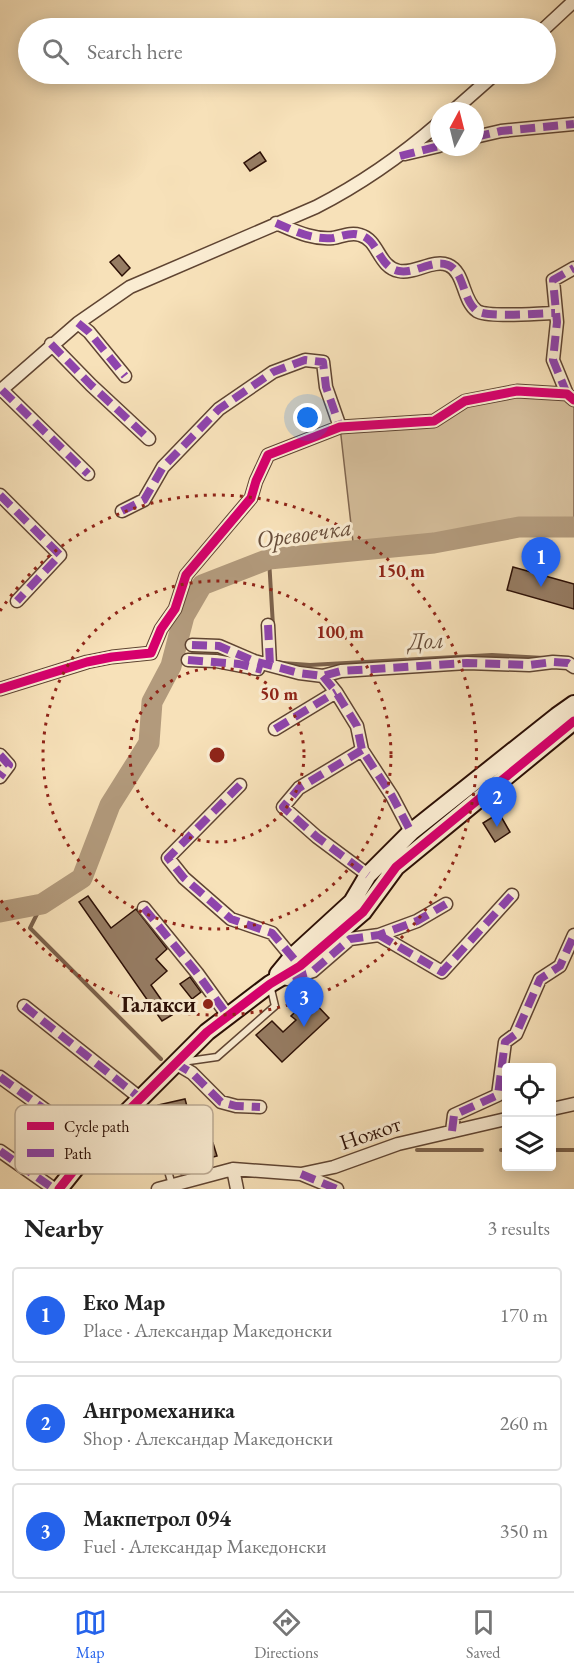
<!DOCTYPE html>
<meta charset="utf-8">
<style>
:root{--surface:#fff;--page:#f2f2f2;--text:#222;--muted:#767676;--line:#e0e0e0;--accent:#2563eb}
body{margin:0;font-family:"EB Garamond",serif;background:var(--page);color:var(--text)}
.controls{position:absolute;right:18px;bottom:18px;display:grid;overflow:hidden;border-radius:6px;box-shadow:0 3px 15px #0003}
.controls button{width:54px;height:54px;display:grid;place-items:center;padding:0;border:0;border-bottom:2px solid var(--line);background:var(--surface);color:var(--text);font:30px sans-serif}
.compass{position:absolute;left:430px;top:102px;width:54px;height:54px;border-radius:50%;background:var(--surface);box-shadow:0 3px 15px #0003;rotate:7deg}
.you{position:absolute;left:308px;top:418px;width:21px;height:21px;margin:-15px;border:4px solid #fff;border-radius:50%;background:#1a73e8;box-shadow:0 0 0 9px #1a73e833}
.badge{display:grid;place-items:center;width:39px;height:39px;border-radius:50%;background:var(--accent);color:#fff;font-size:20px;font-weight:700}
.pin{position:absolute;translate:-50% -50px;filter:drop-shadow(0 2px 3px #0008)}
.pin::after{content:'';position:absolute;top:32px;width:21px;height:18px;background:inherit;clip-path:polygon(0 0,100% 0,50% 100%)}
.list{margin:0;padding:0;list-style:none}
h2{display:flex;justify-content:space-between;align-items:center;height:78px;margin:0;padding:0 24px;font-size:26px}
h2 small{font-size:20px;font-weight:400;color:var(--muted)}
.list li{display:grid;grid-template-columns:39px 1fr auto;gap:18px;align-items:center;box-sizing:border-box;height:96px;margin:0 12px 12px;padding:0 12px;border:2px solid var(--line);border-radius:6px}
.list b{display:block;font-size:22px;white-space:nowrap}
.list p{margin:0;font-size:20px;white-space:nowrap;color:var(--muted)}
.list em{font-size:20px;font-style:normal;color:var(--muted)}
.icon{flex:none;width:33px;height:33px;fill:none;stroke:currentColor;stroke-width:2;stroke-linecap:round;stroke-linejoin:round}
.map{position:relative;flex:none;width:574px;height:1189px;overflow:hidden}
.search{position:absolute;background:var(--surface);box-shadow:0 3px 15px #0003;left:18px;right:18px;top:18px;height:66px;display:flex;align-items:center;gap:15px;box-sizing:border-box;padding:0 21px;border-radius:33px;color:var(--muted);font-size:22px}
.sheet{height:402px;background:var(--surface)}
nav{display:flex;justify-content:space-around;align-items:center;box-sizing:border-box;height:84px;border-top:2px solid var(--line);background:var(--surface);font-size:16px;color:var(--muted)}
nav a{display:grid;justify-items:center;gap:3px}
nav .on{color:var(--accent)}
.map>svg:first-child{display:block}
</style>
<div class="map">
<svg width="574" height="1189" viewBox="0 0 574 1189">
<rect width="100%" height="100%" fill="#f7e1b9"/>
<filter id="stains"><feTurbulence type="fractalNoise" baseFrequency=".00333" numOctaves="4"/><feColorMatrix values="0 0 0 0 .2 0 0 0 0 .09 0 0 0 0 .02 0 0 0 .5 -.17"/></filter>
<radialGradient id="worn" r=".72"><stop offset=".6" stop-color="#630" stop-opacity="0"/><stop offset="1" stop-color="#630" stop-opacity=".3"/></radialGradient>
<path fill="#d4bd9a" stroke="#806650" stroke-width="1.5" d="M517,391L574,400V527H519L434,543L354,551L340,427L434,421L465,401Z"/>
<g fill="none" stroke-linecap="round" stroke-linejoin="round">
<path stroke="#7c624c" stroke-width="4" d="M269,559L273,626
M282,663L310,665L492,655L544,658
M42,904L30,928L161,1059
M417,1150H482
M501,1150H506
M552,1150H574"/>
<path stroke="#b29a7c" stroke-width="21" d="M0,912L42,904L82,878L110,805L149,743L152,702L171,666L184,616L202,585L269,559L434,543L519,527H574"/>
</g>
<path fill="#967c63" stroke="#2c0f05" stroke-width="1.5" d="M260,152L266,161L250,171L244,163Z
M119,255L130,268L122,276L110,262Z
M513,567L574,584V609L507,590Z
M499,813L510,832L495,842L483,823Z
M88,896L111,928L136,909L167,949L156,959L167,971L151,985L172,1015L162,1021L79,902Z
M190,977L201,992L192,999L180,984Z
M310,998L329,1018L282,1062L256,1035L272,1021L283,1032L296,1020L291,1016Z
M185,1099L198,1147L213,1143L217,1156L202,1160L204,1168L181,1174L171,1137L167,1138L158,1105Z"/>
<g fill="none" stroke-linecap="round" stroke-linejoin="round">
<g stroke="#5f4432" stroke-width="9">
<path id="lane" d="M182,1062L217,1057L275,1006L270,985
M153,1118L172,1185"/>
</g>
<g stroke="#5f4432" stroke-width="15">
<path id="street" d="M545,28L574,1
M453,111L495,74
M475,137L501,131L574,124
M405,154L439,146
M276,223C295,231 312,240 333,238C343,236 351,232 360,235C379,240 378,267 399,271C415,274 433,259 448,265C465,272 462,300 477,311C489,318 539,313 555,313
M78,323L89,332L125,376
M51,344L91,385L149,439
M2,390L88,474
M0,391L78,323L130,287L316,207C361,184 401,156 439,123
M567,394L553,360L557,322L553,280L574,268
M0,495L60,555L17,601
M122,511L144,500L163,467L219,409L273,372L305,360L323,362L326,387L340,427
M268,625L270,665
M192,645L219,646L254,661L299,673L323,676L341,671L467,663L529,665L553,662L568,663L574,667
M188,660L216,661L258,669
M323,676L336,692L357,726L362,750L392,796L411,832
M0,689L87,662L112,657L151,653L161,629L175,609L186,575L251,498L256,481L268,455L340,427L434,421L465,401L517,391L567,394L574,400
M275,729L336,692
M362,750L299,788L283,807L317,837L368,875
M0,755L9,765L0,777
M240,785L168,858L184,878L231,919L272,933L296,962
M144,908L197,973L228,1016
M379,935L442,972L512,895
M287,979L313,971L350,939L379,935L417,921L446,904
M24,1006L140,1098
M175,1063L192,1073L221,1102L236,1106L260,1107
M0,1077L94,1145
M552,1109L574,1104
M452,1131L454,1115L498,1095L505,1042L516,1034L540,979L560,966L574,935
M0,1151L54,1189
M233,1169L237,1189
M301,1174L337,1189
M158,1189L233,1169L301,1174L334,1167L398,1144L506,1119"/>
</g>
<g stroke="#2c0f05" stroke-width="20">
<path id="secondary" d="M278,974L292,957L352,902L368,875L411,832L557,716L574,704
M59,1189L94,1145L207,1032L270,984L300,966L363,912L396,867L574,721"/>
</g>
<use href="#lane" stroke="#faecd2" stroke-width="6"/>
<use href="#street" stroke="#faecd2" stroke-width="12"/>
<use href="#secondary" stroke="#faecd2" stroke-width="16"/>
<path stroke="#8e44ad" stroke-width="8" stroke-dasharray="15 8" stroke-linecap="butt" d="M475,137L501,131L574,124
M400,156L439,146
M276,223C295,231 312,240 333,238C343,236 351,232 360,235C379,240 378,267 399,271C415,274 433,259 448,265C465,272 462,300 477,311C489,318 539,313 555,313
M78,323L89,332L125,376
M51,344L91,385L149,439
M2,390L88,474
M567,394L553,360L557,322L553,280L574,268
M0,495L60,555L17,601
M122,511L144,500L163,467L219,409L273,372L305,360L323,362L326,387L340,427
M268,625L270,665
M192,645L219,646L254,661L299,673L323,676L341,671L467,663L529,665L553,662L568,663L574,667
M188,660L239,664L262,670
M323,676L336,692L357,726L362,750L392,796L411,832
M275,729L336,692
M362,750L299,788L283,807L317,837L368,875
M0,755L9,765L0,777
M240,785L168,858L184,878L231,919L272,933L300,966
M144,908L197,973L228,1016
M379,935L442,972L512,895
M292,977L313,971L350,939L379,935L417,921L446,904
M24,1006L140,1098
M175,1063L192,1073L221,1102L236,1106L260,1107
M0,1077L94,1145
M452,1131L454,1115L498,1095L505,1042L516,1034L540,979L560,966L574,935
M0,1151L54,1189
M301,1174L337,1189"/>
<g stroke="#faecd2" stroke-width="13">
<path id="cycleway" d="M0,689L87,662L112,657L151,653L161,629L175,609L186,575L251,498L256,481L268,455L340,427L434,421L465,401L517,391L567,394L574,400
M59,1189L94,1145L207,1032L270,984L300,966L363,912L396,867L574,721"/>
</g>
<use href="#cycleway" stroke="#d6006c" stroke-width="9"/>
</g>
<g fill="none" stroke="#8f2418" stroke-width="3" stroke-dasharray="3 6">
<circle cx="217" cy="755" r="87"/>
<circle cx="217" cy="755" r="174"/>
<path d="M0 611A260 260 0 1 1 0 899"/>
</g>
<circle fill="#8f2418" stroke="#faecd2" stroke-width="2" cx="208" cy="1004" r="6"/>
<g text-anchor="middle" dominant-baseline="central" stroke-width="6" stroke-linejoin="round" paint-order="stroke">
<g font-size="22" font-weight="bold" fill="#2c0f05" stroke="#faecd2" text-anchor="end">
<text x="196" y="1004">Галакси</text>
</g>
<g font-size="22" fill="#2c0f05" stroke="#faecd2">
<text transform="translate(370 1133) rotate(-19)">Ножот</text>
</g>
<g font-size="24" font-style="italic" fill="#684e3b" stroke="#faecd2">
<text transform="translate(304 533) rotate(-8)">Оревоечка</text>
<text transform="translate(426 640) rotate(-3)">Дол</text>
</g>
</g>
<rect x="15" y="1105" width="198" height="69" rx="9" fill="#faecd2" stroke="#bcaa94" stroke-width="1.5"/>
<rect x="27" y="1122" width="27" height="8" fill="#d6006c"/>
<rect x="27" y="1149" width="27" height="8" fill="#8e44ad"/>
<g font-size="16" fill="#2c0f05">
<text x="64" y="1132">Cycle path</text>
<text x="64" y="1159">Path</text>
</g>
<circle cx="217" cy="755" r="9" fill="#8f2418" stroke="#faecd2" stroke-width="3"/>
<g font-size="18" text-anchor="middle" font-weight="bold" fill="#8f2418" stroke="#faecd2" stroke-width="6" stroke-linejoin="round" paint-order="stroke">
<text x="401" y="577">150 m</text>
<text x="340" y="638">100 m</text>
<text x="279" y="700">50 m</text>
</g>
<rect width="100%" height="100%" filter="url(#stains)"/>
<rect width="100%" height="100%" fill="url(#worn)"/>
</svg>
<div class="controls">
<button><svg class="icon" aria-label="locate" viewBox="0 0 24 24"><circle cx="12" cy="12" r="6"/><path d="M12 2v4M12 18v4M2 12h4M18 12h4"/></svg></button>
<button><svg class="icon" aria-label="layers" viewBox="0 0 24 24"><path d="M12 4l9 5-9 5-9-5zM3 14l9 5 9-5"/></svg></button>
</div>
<svg class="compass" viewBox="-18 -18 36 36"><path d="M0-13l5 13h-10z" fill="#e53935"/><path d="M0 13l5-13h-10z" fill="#767676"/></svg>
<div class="you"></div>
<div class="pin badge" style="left:541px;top:587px">1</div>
<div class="pin badge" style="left:497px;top:827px">2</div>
<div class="pin badge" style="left:304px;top:1027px">3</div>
<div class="search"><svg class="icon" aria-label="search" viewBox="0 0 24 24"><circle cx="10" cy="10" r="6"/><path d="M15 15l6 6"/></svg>Search here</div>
</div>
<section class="sheet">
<h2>Nearby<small>3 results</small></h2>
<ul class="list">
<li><span class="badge">1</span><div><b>Еко Мар</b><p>Place · Александар Македонски</p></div><em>170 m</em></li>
<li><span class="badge">2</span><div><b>Ангромеханика</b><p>Shop · Александар Македонски</p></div><em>260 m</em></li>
<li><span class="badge">3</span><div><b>Макпетрол 094</b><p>Fuel · Александар Македонски</p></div><em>350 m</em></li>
</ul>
</section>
<nav>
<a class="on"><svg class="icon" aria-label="map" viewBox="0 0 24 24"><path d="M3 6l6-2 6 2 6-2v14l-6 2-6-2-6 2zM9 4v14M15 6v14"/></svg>Map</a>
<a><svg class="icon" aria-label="directions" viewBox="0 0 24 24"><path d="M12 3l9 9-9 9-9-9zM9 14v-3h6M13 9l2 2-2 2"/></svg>Directions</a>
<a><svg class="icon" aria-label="saved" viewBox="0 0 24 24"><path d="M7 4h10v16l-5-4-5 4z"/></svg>Saved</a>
</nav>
